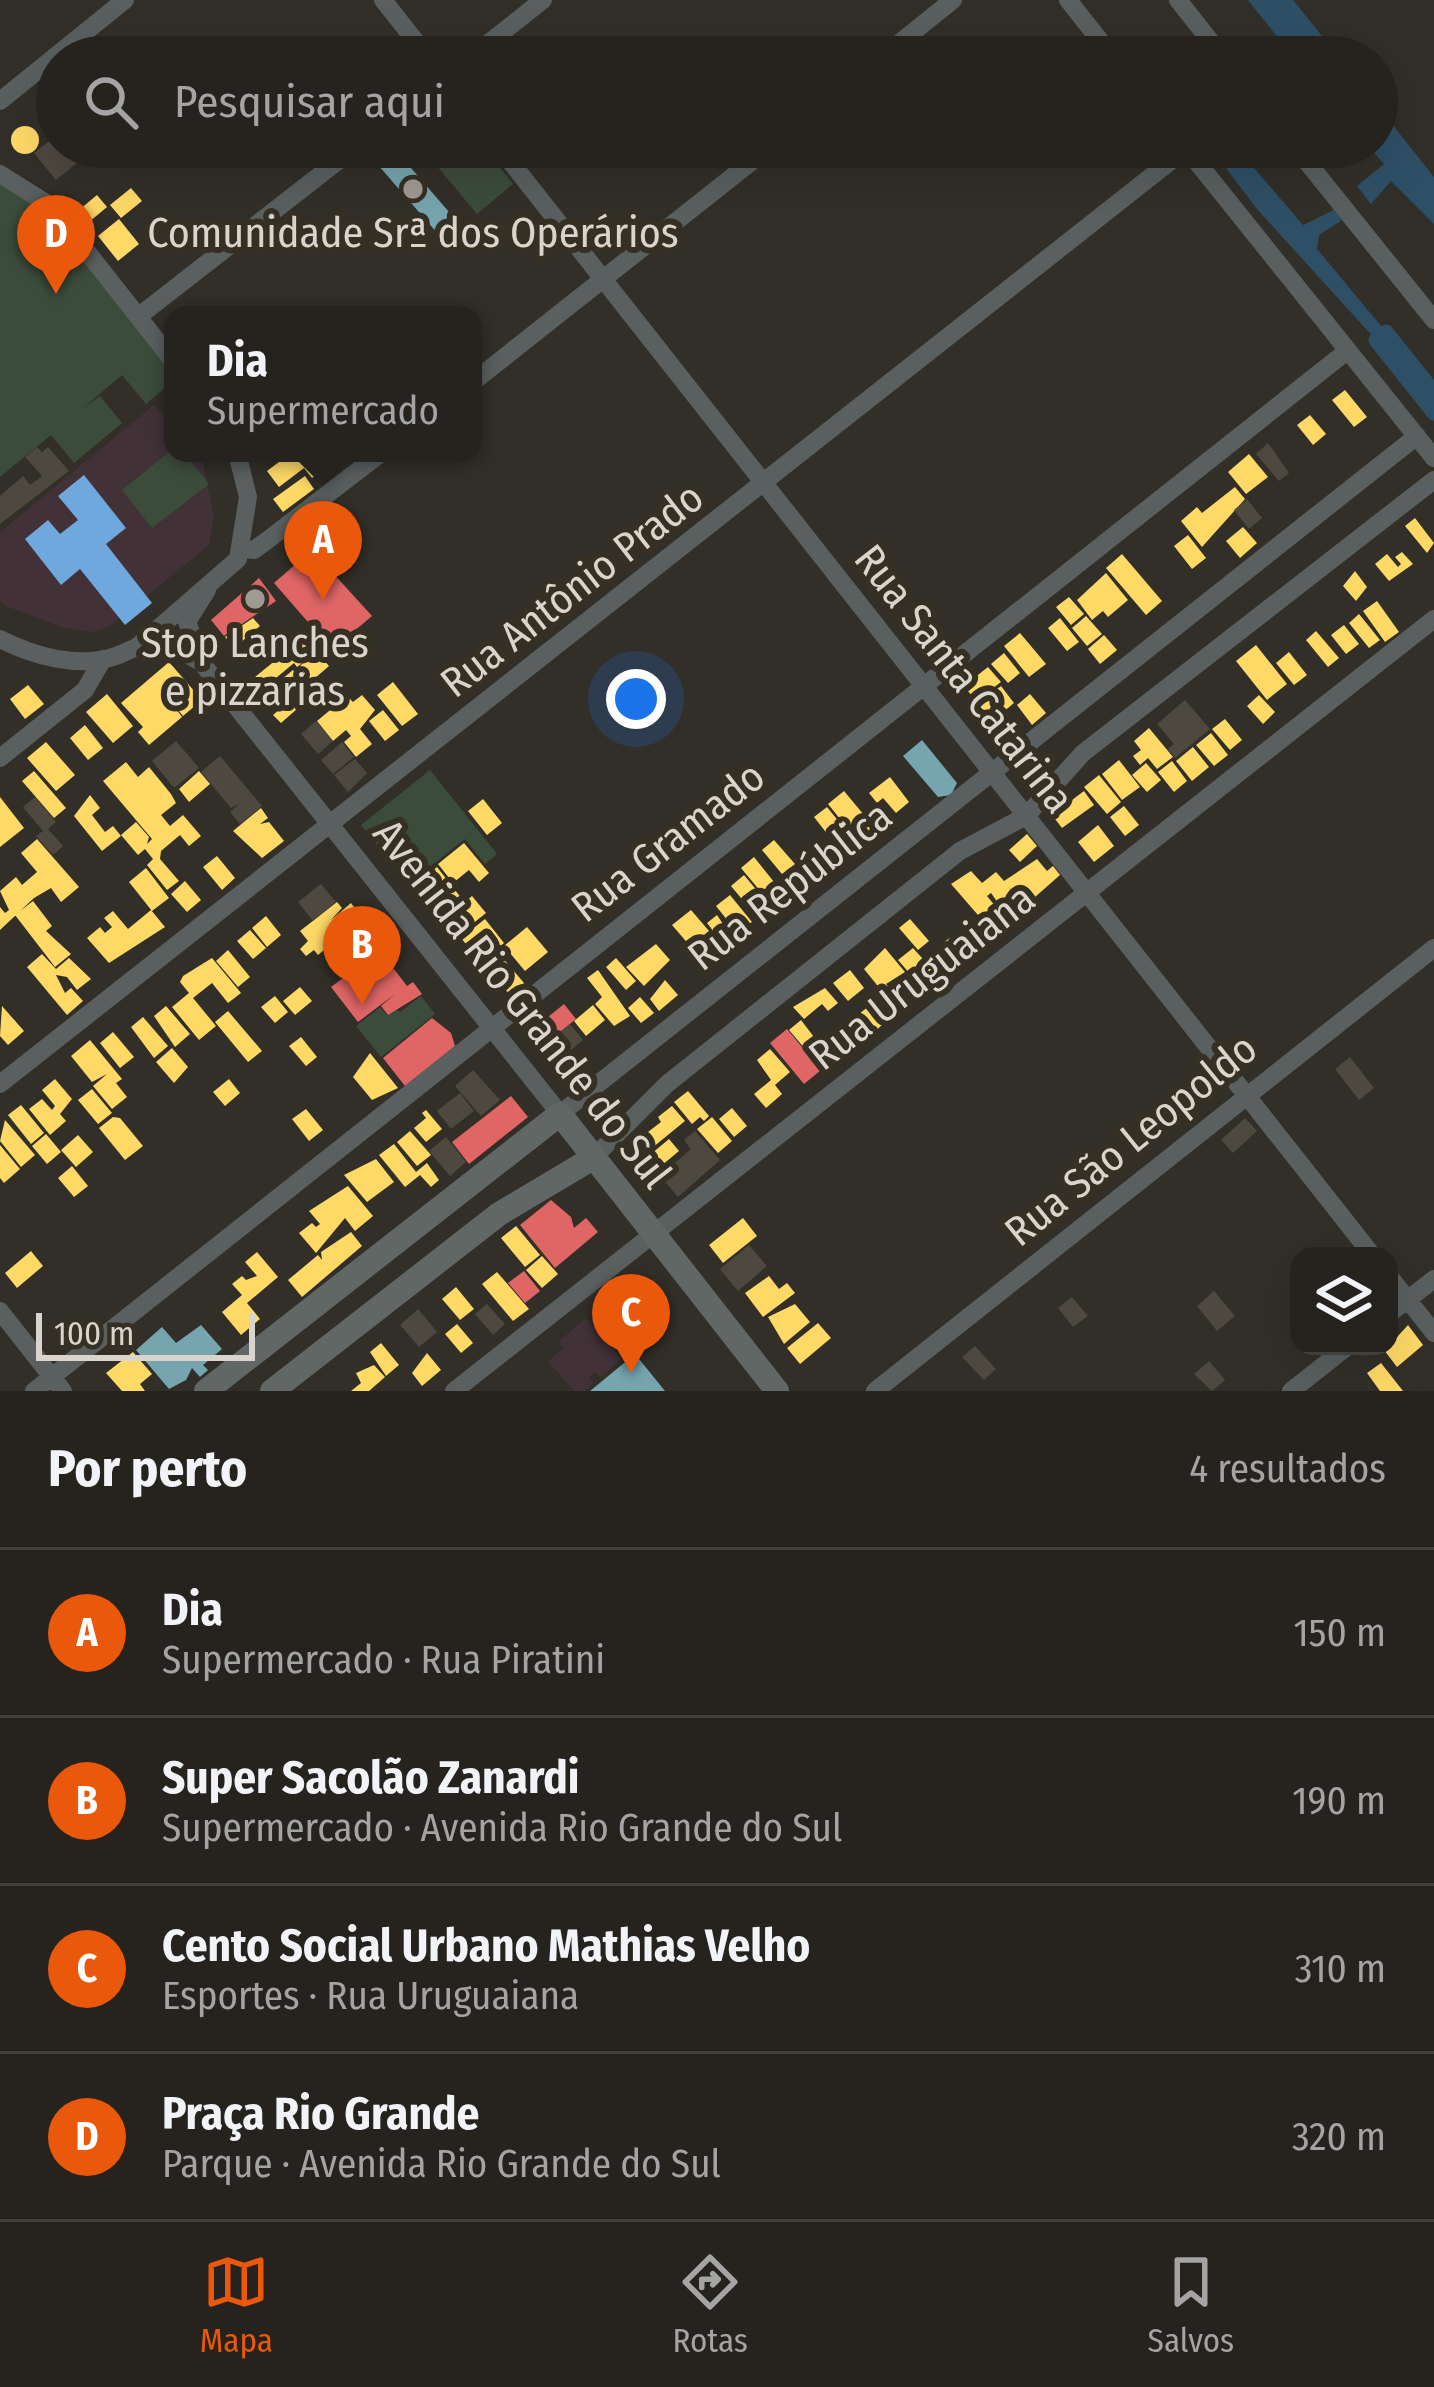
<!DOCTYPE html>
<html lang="pt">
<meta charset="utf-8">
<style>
:root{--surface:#26231e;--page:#322f2b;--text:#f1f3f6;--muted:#a4a4a4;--line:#42403c;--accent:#ea580c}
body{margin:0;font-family:"Fira Sans Condensed",sans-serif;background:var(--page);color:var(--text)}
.controls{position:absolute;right:36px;bottom:36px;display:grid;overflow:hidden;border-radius:24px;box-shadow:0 12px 48px #0002}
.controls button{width:108px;height:108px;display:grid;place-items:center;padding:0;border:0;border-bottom:3px solid var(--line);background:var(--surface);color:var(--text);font:60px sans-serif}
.scale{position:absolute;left:36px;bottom:30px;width:219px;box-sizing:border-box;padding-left:12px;border:6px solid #d9d5cd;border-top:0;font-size:33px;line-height:42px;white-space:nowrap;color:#d9d5cd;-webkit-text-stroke:9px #363024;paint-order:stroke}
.you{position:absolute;left:636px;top:699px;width:42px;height:42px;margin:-30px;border:9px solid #fff;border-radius:50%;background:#1a73e8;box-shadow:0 0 0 18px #1a73e833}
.badge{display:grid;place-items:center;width:78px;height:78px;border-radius:50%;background:var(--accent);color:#fff;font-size:39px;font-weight:700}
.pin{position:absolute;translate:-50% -99px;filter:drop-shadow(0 3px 6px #0008)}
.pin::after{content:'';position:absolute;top:63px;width:42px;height:36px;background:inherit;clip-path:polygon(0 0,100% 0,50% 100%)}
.popup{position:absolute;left:164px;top:306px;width:318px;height:156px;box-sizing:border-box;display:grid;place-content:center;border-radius:24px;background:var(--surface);filter:drop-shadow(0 3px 9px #0005);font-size:39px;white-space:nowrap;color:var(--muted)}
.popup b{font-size:45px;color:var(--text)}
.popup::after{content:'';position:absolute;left:50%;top:100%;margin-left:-24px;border:24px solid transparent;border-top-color:var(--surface)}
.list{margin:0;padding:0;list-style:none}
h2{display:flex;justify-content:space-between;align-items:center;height:156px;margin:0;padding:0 48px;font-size:51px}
h2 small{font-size:39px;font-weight:400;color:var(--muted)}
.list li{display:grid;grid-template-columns:78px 1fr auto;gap:36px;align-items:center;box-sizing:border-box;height:168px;padding:0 48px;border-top:3px solid var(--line)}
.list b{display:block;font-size:45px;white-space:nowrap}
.list p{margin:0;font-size:39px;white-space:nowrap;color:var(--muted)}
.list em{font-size:39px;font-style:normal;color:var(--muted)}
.icon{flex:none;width:66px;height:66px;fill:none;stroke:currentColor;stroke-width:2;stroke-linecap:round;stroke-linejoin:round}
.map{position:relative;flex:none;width:1434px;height:1391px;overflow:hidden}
.search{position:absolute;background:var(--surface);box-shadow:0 12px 48px #0002;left:36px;right:36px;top:36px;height:132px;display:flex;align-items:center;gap:30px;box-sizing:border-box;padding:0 42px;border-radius:66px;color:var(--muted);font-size:45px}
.sheet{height:828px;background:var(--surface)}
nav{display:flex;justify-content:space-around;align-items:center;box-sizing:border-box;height:168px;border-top:3px solid var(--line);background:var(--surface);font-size:33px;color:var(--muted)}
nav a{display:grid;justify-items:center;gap:6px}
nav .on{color:var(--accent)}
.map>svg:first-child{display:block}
</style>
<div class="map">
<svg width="1434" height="1391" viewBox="0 0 1434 1391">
<rect width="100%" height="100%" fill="#322f28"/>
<path fill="#423238" d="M154,405L173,428V453H194L203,464L214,516L209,545L109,627L93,632L64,628L6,606L0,600V532Z
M586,1318L622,1359L601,1377L595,1372L589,1377L594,1383L585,1391H574L548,1361L564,1348L559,1341Z"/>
<path fill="#3c4c3a" d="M421,147H483L513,184L477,214Z
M0,178L49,214L173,374V381L146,404L122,375L82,409L100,396L122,423L74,463L51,435L0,477Z
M173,449L184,453L209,484L152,528L122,490Z
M430,770L497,854L485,864L465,839L408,884L361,825Z
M421,996L435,1014L381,1057L356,1026L380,1007L387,1015L396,1009L400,1012Z"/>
<path fill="#2e5067" d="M1248,0H1293L1339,57H1286L1287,49Z
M1377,105L1434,177V224L1391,181L1371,204L1357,186L1384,164L1369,147H1377Z
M1210,147H1236L1303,225L1334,210L1342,220L1319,235L1317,249L1386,332L1376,340L1257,209Z"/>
<path fill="#ffd966" d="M11 140a14 14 0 1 1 28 0a14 14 0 1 1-28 0Z
M131,188L142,201L121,218L110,205Z
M97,195L107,207L89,222L79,210Z
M119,219L139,244L118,261L98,236Z
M1345,390L1367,417L1354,427L1332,400Z
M1310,415L1326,434L1313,445L1297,425Z
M291,453H319L328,465L312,478L304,468L279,487L267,471Z
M1249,454L1268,477L1246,494L1228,472Z
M305,476L314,489L283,512L273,499Z
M1235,487L1245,499L1202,547L1181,521L1197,507L1202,513Z
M1415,518L1434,543L1427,553L1405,526Z
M1243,527L1257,543L1240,558L1226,541Z
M1188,535L1206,558L1192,569L1174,546Z
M1402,552L1413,564L1389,581L1375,564L1387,554L1398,567L1401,564L1395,557Z
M1122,554L1162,601L1146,615L1106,568Z
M1355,571L1367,587L1356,601L1343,586Z
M1106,573L1128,600L1108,617L1103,611L1092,620L1077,600Z
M1069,597L1084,614L1071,625L1056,607Z
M1377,601L1399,632L1385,642L1363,611Z
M1359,614L1380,640L1369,648L1349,623Z
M1086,616L1102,634L1087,646L1072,628Z
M253,618L260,626L234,648L225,637Z
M1060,618L1079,642L1067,651L1048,628Z
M1344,625L1359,644L1346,654L1331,635Z
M1316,631L1339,658L1328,667L1306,640Z
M1020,633L1046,664L1029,677L1004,646Z
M1104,635L1117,650L1100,664L1088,649Z
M304,637L329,666L314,679L329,695L313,709L306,701L281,723L273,715L293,698L290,693L281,701L270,689L293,670L306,685L304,690L310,684L300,666L309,658L297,667L294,663L264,688L255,677Z
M1256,645L1287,684L1267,700L1236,661Z
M1289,652L1307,675L1294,685L1276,663Z
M1004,653L1020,673L1008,683L991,664Z
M169,662L202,700L183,716L171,702L182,717L149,745L138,732L143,727L121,703Z
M988,667L1001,682L976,701L964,686Z
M393,682L418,714L402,726L377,695Z
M28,685L44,704L25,719L10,699Z
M1001,686L1014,703L992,721L978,704Z
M107,694L133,726L113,743L86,712Z
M1030,694L1046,713L1032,725L1017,705Z
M362,695L375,710L360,729L372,744L356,757L344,742L351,736L346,730L333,741L317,721L347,696L353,702Z
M1259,695L1275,712L1263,724L1247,706Z
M383,710L399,730L385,741L369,721Z
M1225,719L1242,740L1230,750L1212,729Z
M85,725L103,748L88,760L70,738Z
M1149,728L1173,757L1157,769L1148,758L1140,765L1133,756L1141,750L1134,741Z
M1211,733L1228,755L1214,766L1196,745Z
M46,742L75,775L56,791L27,758Z
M1193,747L1209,767L1192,781L1176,761Z
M1119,760L1140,787L1122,800L1102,774Z
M1172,761L1187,781L1174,792L1158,772Z
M126,762L138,777L149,767L171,794L176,803L161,815L170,826L183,815L201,836L189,846L180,835L161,851L160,859L179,881L167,890L147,865L153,859L145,849L138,855L121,835L136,822L149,837L147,844L152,839L103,781Z
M1146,763L1161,780L1147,792L1132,775Z
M34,771L66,808L54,818L22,781Z
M199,771L210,784L189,802L179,789Z
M1099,775L1121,802L1107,814L1084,787Z
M890,777L909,802L896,813L883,798L877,803L869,793Z
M844,791L874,827L857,840L828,804Z
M1084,791L1094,805L1062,828L1052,815Z
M90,795L100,808L92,815L105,832L113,826L121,836L102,851L74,816Z
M0,797L24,828L0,847Z
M483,799L502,823L487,835L468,811Z
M1124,806L1139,825L1125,836L1110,817Z
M827,807L852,838L839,849L814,817Z
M261,808L268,818L260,824L269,822L284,841L262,858L233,831Z
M1098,825L1114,846L1094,862L1078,842Z
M1027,834L1037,846L1020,862L1009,850Z
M37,839L79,887L61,902L51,888L34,898L0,930V907L5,913L9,910L0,891L16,877L22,885L37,872L21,853Z
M774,840L795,864L782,874L762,850Z
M464,843L489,873L479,882L469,870L453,883L438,864Z
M811,854L825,872L821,880L810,882L797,865Z
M217,856L235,878L222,890L203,867Z
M754,857L774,882L761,892L741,868Z
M1037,859L1047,871L1053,866L1060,875L1026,905L1008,887L1025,908L1010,920L991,893L987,896L1005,918L991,930L951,884L971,871L982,883L996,872L1004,881Z
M437,867L462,899L442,915L417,884Z
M146,868L169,898L152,911L129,882Z
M797,869L814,889L801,907L790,895L798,888L788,877Z
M744,875L759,893L746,904L731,886Z
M185,881L201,900L187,912L171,894Z
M730,895L752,922L721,941L707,923L717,915L723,924L728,921L716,906Z
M472,896L486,913L460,934L446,918Z
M33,901L52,926L46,931L71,954L55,967L15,915Z
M337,902L342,908L331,920L351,903L360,915L356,918L360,924L349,933L357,942L339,957L331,948L343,934L318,955L314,950L306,956L300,949L308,941L300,931Z
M151,910L165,927L109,963L87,938L100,927L105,933L112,927L104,918L113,911L128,929Z
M691,910L709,931L690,946L672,925Z
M266,916L281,935L267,947L252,928Z
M485,919L504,943L496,950L524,983L510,995L474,950L487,937L471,950L461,938Z
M910,919L929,941L918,950L899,928Z
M527,927L548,952L525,971L504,946Z
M250,930L266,948L253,959L237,941Z
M957,932L972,950L957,962L942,944Z
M656,944L670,960L644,986L626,967Z
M885,948L905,972L886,984L904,1005L890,1017L876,994L881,990L864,969Z
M913,948L932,969L917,982L898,960Z
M228,950L250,977L238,987L216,961Z
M42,954L56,969L69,958L91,979L77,990L67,977L56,975L65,993L71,988L83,1001L67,1015L27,967Z
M212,958L241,993L228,1003L212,983L193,998L216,1026L199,1040L172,1007L189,993L180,982L183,976Z
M616,958L636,981L626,990L606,967Z
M598,970L630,1016L614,1026L595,1004L602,997L587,978Z
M850,970L864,988L848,1001L833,983Z
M665,980L678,995L659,1011L650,999Z
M300,987L312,1001L295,1015L283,1001Z
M825,988L838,1003L828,1011L822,1004L804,1019L793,1007Z
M275,996L288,1012L275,1023L261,1007Z
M640,997L654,1013L641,1023L628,1008Z
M874,1002L889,1019L874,1032L859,1014Z
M593,1005L605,1020L586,1036L574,1021Z
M2,1006L24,1031L8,1045L0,1036Z
M166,1006L190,1034L175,1047L154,1016Z
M228,1011L262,1051L248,1062L215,1022Z
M854,1016L871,1037L859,1046L842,1026Z
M143,1017L168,1046L154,1058L131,1027Z
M801,1020L817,1041L806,1050L789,1030Z
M113,1032L134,1057L120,1068L100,1043Z
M301,1037L317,1057L306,1066L289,1046Z
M90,1040L122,1079L116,1083L127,1097L112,1109L93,1086L107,1074L92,1082L71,1056Z
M172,1048L188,1067L174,1083L156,1062Z
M770,1049L790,1072L775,1085L782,1094L766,1108L754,1094L771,1080L757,1060Z
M370,1053L398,1088L372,1100L353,1077Z
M55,1079L72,1099L60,1114L66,1121L50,1135L29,1109L42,1099L52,1110L55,1106L42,1090Z
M229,1079L240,1093L225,1106L213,1092Z
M92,1089L112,1113L98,1124L78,1100Z
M688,1091L709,1116L704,1121L700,1117L692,1124L674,1102Z
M21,1105L44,1133L31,1144L8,1115Z
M672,1106L685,1121L641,1157L631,1145L661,1122L658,1117Z
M732,1108L747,1126L734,1137L719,1119Z
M306,1109L323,1130L309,1141L292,1119Z
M426,1110L442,1129L426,1142L414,1128L426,1118L422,1113Z
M113,1117L120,1118L143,1146L125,1160L99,1128Z
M712,1117L732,1141L718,1153L697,1129Z
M5,1120L35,1155L21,1167L0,1141Z
M410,1131L431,1155L417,1166L397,1142Z
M46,1134L61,1152L47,1164L32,1146Z
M78,1135L93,1152L76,1167L61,1150Z
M669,1139L679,1151L649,1176L639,1164Z
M394,1144L416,1172L427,1163L439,1180L431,1187L420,1175L405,1187L379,1155Z
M0,1145L20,1169L4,1183L0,1178Z
M376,1159L394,1182L367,1202L344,1175Z
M72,1166L88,1186L74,1197L58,1178Z
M348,1186L373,1216L355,1231L345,1218L316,1253L299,1233L312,1223L316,1227L320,1224L309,1211Z
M743,1218L757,1236L723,1263L709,1245Z
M516,1226L540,1255L525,1267L501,1238Z
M351,1232L362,1246L302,1297L288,1280L318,1255L322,1260L321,1252Z
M31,1251L43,1266L17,1288L5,1273Z
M257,1252L278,1277L247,1303L260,1319L241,1335L222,1312L242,1295L232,1284L242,1276L246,1280L257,1276L245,1262Z
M542,1256L558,1274L542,1288L526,1270Z
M497,1272L529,1309L513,1321L482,1284Z
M769,1276L779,1289L787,1283L795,1293L763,1317L745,1293Z
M456,1287L474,1309L460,1320L442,1299Z
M795,1304L810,1322L784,1344L768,1317Z
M818,1323L831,1338L800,1364L787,1348Z
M457,1324L473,1343L461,1353L445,1334Z
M1408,1325L1423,1345L1397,1367L1381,1346H1389Z
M381,1343L399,1365L386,1376L370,1352Z
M133,1352L152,1374L140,1384L145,1391H122L106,1373Z
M427,1353L441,1370L422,1386L412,1373Z
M1381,1363L1403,1391H1380L1367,1373Z
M374,1365L385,1377L369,1391H351L361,1383L356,1373Z"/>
<path fill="#e06666" d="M312,550L372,616L326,655L308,634L314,629L274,583Z
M259,578L276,601L224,636L211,620Z
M374,955L378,961L384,956L407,986L413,982L422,994L388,1015L381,1006L395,994L358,1022L331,987Z
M564,1004L576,1019L549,1041L537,1026Z
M432,1018L451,1033L455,1046L405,1086L383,1058Z
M787,1029L821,1070L804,1084L770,1043Z
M511,1096L528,1117L469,1164L452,1142Z
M551,1200L571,1217L574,1228L586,1218L598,1232L555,1268L520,1225Z
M524,1271L540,1291L525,1303L508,1283Z"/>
<path fill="#6fa8dc" d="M84,475L126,528L106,544L152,603L125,625L80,569L61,585L25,539L48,520L60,534L78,520L58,496Z"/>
<path fill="#76a5af" d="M384,147H393L455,219L438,234L372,158Z
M922,740L957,783L951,795L938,797L903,756Z
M201,1325L222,1349L203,1365L208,1370L200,1377L192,1368L186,1380L169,1389L136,1350L162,1327L176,1343Z
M635,1354L665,1391H590Z"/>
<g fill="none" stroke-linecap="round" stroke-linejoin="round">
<path stroke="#2e5067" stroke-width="4.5" d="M1382,334L1434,402"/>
<path stroke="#2e5067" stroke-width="15" d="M1434,392L1386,332L1376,340L1434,413"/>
</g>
<path fill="#4e493f" d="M57,135V147H66L78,162L56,180L34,153Z
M1268,443L1289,473L1279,481L1256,454Z
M37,447L42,452L48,447L69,471L0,524V496L23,476L30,485L42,476L25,457Z
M1247,499L1262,518L1249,529L1234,510Z
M1185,700L1210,729L1175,758L1168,749L1174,744L1157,724Z
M316,721L333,741L318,754L301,734Z
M176,741L199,768L174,788L152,761Z
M342,742L354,757L333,774L321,760Z
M220,756L262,806L240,824L230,812L239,804L231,808L201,772Z
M355,759L367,773L348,792L334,775Z
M35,797L56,822L48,829L63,846L53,855L36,836L43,831L23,807Z
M321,884L336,902L313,921L298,902Z
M570,1024L583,1040L565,1055L551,1039Z
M1350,1057L1374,1088L1359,1100L1335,1069Z
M473,1070L500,1100L481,1116L455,1086Z
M460,1093L474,1111L451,1129L437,1111Z
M1245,1118L1257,1131L1233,1153L1221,1140Z
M695,1131L720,1160L678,1197L660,1176L691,1149L684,1140Z
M446,1137L466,1162L450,1176L429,1151Z
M749,1245L767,1266L738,1291L720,1269Z
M1214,1291L1235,1316L1217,1331L1197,1306Z
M1072,1297L1088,1316L1073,1327L1058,1308Z
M487,1304L505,1324L493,1335L475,1314Z
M418,1309L437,1332L419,1347L400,1325Z
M975,1346L996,1369L984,1380L962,1357Z
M1209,1361L1225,1380L1212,1391L1194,1374Z"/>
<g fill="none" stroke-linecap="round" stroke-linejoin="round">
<path stroke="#59605f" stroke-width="18" d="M383,0L428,57
M1068,0L1113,57
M1178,0L1223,57
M471,57L543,0
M882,57L953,0
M0,101L125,0
M499,147L1373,1256
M1185,147L1434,458
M1295,147L1434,320
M0,174L51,206L173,361
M139,316L356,147
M473,382L770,147
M242,549L254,550L269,539L381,453
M207,590L187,622L205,667L560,1114L1417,436
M0,639C33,656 79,669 116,656C132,650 145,641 163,641L197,660
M138,646L238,559L248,497L237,453
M0,758L85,690L103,659
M0,1084L1186,149
M593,1158L667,1084L960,851L1026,816L1083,753L1434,480
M1389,1276L1434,1333
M0,1311L63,1391
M1389,1314L1434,1279
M34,1391L1347,351
M454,1391L1434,619
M875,1391L1434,948
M1291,1391L1348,1346"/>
<path stroke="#606765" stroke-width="24" d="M206,1391L560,1114L777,1391
M272,1391L499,1214L593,1158"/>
</g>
<g fill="#9f9b93" stroke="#363024" stroke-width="4.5">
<circle cx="413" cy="189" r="12"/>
<circle cx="255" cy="599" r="12"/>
</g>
<g text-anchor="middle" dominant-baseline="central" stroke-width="12" stroke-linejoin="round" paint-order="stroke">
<g font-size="42" fill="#d9d5cd" stroke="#363024">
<text x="413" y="233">Comunidade Srª dos Operários</text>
<text x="255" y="643">Stop Lanches<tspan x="255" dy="48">e pizzarias</tspan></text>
</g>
<g font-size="42" fill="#d9d5cd" stroke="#363024">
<text transform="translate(572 590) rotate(-38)">Rua Antônio Prado</text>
<text transform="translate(964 679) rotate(52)">Rua Santa Catarina</text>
<text transform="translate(668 842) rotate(-38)">Rua Gramado</text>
<text transform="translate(790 886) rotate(-38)">Rua República</text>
<text transform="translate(922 977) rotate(-38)">Rua Uruguaiana</text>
<text transform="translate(522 1004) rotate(52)">Avenida Rio Grande do Sul</text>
<text transform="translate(1131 1140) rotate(-39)">Rua São Leopoldo</text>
</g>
</g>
</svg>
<div class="controls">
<button><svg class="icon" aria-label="layers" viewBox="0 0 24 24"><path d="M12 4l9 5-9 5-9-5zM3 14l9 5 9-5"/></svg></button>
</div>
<div class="scale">100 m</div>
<div class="you"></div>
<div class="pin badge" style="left:323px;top:600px">A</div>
<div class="popup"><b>Dia</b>Supermercado</div>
<div class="pin badge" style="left:362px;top:1005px">B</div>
<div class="pin badge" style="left:631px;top:1373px">C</div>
<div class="pin badge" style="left:56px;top:294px">D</div>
<div class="search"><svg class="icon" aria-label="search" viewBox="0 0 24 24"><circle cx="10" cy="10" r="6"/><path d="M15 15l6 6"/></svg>Pesquisar aqui</div>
</div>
<section class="sheet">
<h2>Por perto<small>4 resultados</small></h2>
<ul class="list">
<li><span class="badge">A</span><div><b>Dia</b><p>Supermercado · Rua Piratini</p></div><em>150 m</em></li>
<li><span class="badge">B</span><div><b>Super Sacolão Zanardi</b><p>Supermercado · Avenida Rio Grande do Sul</p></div><em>190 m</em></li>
<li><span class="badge">C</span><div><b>Cento Social Urbano Mathias Velho</b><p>Esportes · Rua Uruguaiana</p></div><em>310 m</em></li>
<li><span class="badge">D</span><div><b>Praça Rio Grande</b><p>Parque · Avenida Rio Grande do Sul</p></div><em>320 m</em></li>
</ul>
</section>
<nav>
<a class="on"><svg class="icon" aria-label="map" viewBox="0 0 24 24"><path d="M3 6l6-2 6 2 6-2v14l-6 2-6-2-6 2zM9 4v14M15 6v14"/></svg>Mapa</a>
<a><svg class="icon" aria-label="directions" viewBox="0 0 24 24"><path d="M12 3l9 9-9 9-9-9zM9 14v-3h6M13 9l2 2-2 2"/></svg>Rotas</a>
<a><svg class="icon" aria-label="saved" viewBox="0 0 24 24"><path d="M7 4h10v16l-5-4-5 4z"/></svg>Salvos</a>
</nav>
